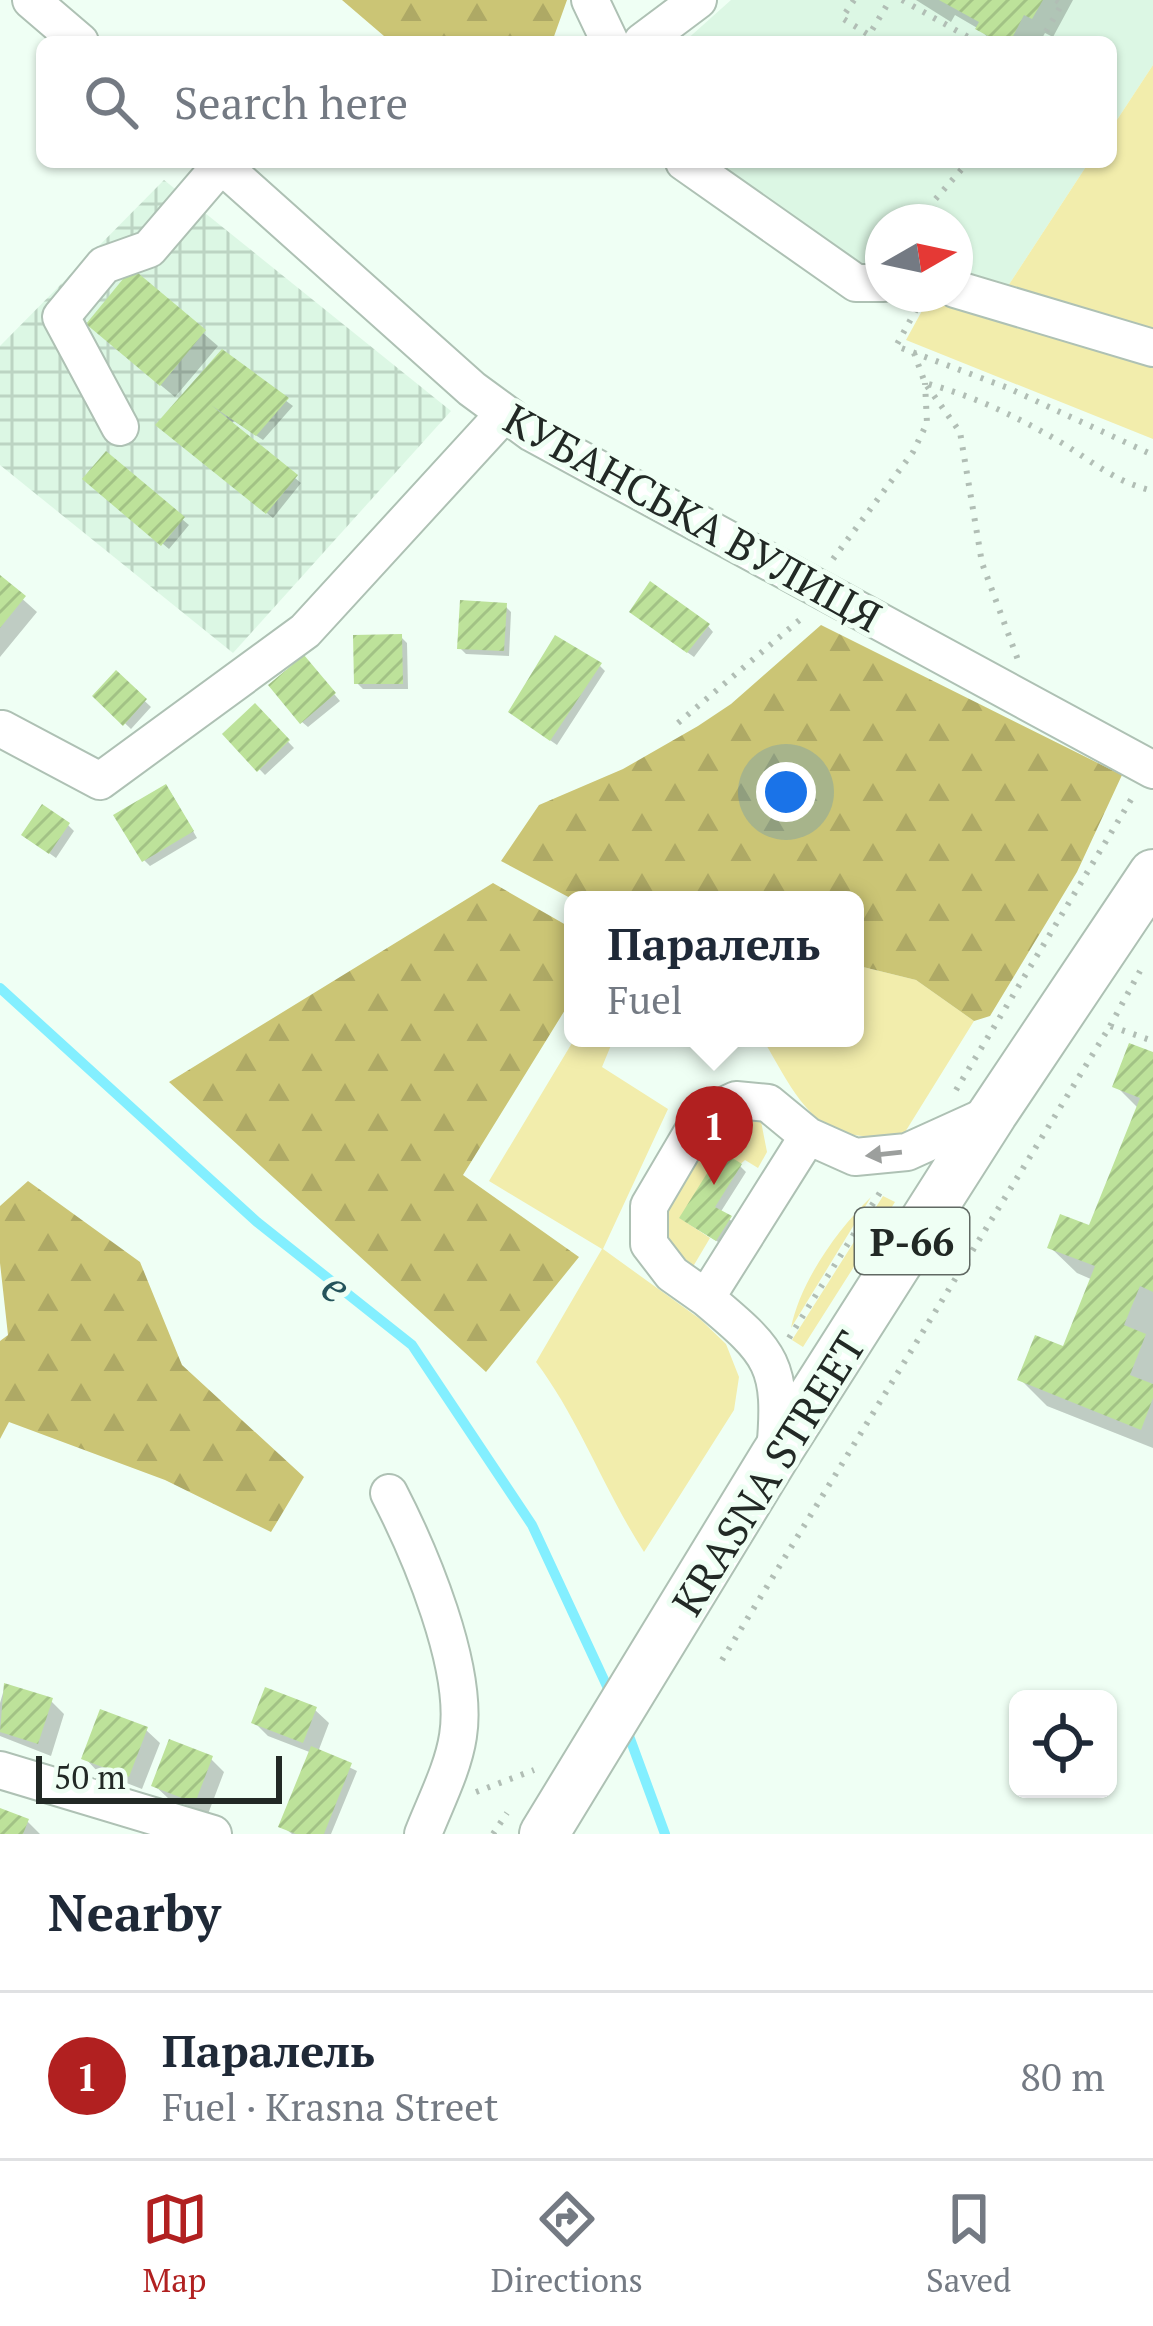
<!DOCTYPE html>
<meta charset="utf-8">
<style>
:root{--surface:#fff;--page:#f6f6f7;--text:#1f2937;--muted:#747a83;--line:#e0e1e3;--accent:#b12020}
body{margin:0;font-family:"PT Serif",serif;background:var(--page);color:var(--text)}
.controls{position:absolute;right:36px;bottom:36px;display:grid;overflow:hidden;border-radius:18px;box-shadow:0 3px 9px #0004}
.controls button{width:108px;height:108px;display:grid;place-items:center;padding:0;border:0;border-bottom:3px solid var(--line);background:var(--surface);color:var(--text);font:60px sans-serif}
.compass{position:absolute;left:865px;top:204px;width:108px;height:108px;border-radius:50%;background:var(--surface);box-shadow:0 3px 9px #0004;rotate:81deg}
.scale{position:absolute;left:36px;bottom:30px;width:246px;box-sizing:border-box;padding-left:12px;border:6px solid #222925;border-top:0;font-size:33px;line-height:42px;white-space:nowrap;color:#222925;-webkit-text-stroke:9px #effff4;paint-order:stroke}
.you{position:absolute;left:786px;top:792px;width:42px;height:42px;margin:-30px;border:9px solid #fff;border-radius:50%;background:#1a73e8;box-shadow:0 0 0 18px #1a73e833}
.badge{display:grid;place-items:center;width:78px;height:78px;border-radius:50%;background:var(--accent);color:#fff;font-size:39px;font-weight:700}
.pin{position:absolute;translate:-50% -99px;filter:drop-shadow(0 3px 6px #0008)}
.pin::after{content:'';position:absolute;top:63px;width:42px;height:36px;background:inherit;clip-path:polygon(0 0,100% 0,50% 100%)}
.popup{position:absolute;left:564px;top:891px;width:300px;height:156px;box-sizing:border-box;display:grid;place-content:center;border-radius:18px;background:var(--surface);filter:drop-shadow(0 3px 9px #0005);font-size:39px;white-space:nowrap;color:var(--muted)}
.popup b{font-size:45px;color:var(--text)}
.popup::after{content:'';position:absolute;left:50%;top:100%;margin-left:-24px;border:24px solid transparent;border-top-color:var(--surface)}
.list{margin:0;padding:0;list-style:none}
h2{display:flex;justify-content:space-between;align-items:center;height:156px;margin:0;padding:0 48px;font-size:51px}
h2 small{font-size:39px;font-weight:400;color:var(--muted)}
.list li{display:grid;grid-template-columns:78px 1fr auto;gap:36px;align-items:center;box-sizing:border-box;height:168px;padding:0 48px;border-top:3px solid var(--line)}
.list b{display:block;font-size:45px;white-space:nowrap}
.list p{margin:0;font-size:39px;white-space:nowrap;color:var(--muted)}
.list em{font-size:39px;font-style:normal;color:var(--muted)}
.icon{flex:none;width:66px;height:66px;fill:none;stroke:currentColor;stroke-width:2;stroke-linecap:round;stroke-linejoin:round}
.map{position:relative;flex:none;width:1153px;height:1834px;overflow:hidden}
.search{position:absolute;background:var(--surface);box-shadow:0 3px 9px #0004;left:36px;right:36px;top:36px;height:132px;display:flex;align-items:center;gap:30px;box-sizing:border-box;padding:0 42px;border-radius:18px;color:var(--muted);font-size:45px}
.sheet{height:324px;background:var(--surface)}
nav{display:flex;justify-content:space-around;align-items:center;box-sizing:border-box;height:168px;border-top:3px solid var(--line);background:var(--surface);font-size:33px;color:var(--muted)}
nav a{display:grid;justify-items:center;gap:6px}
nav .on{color:var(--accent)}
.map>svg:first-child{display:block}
</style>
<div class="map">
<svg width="1153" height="1834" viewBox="0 0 1153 1834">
<defs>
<pattern id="industrial-grid" width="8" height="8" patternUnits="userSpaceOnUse" patternTransform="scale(3)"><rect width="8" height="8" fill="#dcf7e4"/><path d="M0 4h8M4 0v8" fill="none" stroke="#bcd4c3"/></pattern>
<pattern id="forest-firs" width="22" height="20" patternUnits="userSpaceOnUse" patternTransform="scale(3)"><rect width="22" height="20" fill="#cbc575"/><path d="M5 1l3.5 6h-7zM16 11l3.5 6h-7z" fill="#aea965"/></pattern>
<pattern id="building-hatch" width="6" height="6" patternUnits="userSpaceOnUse" patternTransform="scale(3)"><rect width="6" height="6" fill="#bde29a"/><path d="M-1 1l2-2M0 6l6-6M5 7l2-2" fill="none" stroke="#a2c285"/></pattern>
</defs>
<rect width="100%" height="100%" fill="#effff4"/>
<path fill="#dcf7e4" d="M731,0H1153V65L1111,129V42H684Z
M716,162H1089L1008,286L955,273V222H883V265L863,264Z"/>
<path fill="url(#industrial-grid)" d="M164,180L451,411L233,653L0,465V346Z"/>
<path fill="#f2edac" d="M1153,65V329L1008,286L1089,162H1111V129Z
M929,298L1153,362V439L906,340Z
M855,965L916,980L974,1021L902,1137C882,1136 862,1138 843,1133C804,1122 782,1070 762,1038H855Z
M575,1038H614L602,1067L668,1109L603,1249L700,1319L726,1344L739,1377L734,1410L644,1552C604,1490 579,1419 536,1362L602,1249L489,1181Z
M759,1111L767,1152L758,1168L745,1160L680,1218L710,1238L691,1270L671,1247L665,1215L718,1126Z
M883,1196L895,1202L803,1347L792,1340Z
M871,1197L791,1328C800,1282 837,1230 871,1197Z"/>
<path fill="url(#forest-firs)" d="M342,0H567L552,42H391Z
M821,625L1122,775L1077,872L990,1016L974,1021L916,980L855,965V900H574L501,861L539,805L623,769L698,726L731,704Z
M493,883L573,929V997L463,1175L579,1257L486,1372L169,1082Z
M28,1181L140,1262L182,1365L304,1477L271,1532L165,1480L9,1422L0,1439V1341L8,1335L0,1263V1206Z"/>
<path fill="#0003" d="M916,0H1073L1053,37L1045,33L1040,42H993L979,29L955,15L951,22Z
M133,273L218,346L175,397L103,337Z
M222,353L293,406L263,440L234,421L231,425L301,483L273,518L165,430Z
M106,455L189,525L169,549L92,484Z
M0,579L37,612L0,657Z
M505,606L511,612L509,656L466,654L460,648Z
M639,618L708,626L713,632L694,657Z
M401,637L407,643L408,689H363L357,683Z
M309,664L340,701L308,727L302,722Z
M600,666L605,671L557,745L518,718Z
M116,674L151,707L131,729L96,696Z
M255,707L294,748L265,775L226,734Z
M171,793L197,838L150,866L144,860Z
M68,825L74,831L56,858L31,840Z
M1153,1056V1448L1047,1406L1021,1380L1065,1350L1093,1280L1077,1273L1050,1247L1091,1229L1139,1109L1116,1086Z
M740,1166L746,1172L720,1213L736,1224L723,1245L689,1224Z
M5,1686L51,1701L64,1714L51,1756L0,1736V1703Z
M315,1710L329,1723L318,1752L357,1771L331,1834H292L282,1826L312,1753L268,1736L255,1723Z
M146,1730L160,1743L142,1789L98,1772L85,1758Z
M211,1759L224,1772L208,1814L168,1798L154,1785Z
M0,1811L27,1821L40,1834H0Z"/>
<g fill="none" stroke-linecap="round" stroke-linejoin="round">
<path stroke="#83efff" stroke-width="10" d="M0,988L257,1222L412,1345L532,1525L612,1697
M625,1725L665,1834"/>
</g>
<path fill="url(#building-hatch)" d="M939,0H1043L1032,19L1024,15L1010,42H999L975,29L979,22Z
M132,268L206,330L160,386L86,324Z
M222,349L289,398L256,436L211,405L298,475L266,514L155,425Z
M106,451L185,517L161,546L82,479Z
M0,575L26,596L0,628Z
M650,581L710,624L687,653L629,612Z
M460,600L507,603L504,651L457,649Z
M402,634L403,684H354L353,635Z
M555,635L602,663L550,741L508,712Z
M304,655L336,693L300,724L268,685Z
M116,670L147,699L123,726L92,696Z
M255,703L290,740L257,772L222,734Z
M166,784L194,831L142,862L113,815Z
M42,804L70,823L49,854L21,835Z
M1129,1043L1153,1052V1292L1140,1286L1124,1325L1146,1334L1130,1375L1153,1384V1398L1141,1430L1017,1380L1035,1335L1063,1346L1095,1266L1047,1248L1060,1214L1089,1225L1140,1098L1112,1087Z
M721,1151L742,1164L715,1207L732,1216L716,1241L679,1218Z
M4,1683L53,1698L38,1744L0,1732Z
M265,1687L317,1707L303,1743L251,1723Z
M100,1709L148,1727L129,1777L81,1759Z
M169,1739L213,1756L195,1803L151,1786Z
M311,1746L352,1763L324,1834H296L278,1827Z
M0,1808L29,1819L23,1834H0Z"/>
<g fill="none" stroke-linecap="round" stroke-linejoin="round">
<g stroke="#aec1b4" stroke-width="40">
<path id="minor" d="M31,0L80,42
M590,0L610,42
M642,42L698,0
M218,162L472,389L532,433L1153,770
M684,162L856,283H883
M955,289L1153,348
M120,427L61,317L104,265L149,249L221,165
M2,729L100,781L305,631L504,414
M706,1298L672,1274L649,1244V1206L702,1116L736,1100L768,1103L808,1136
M775,1453C783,1364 773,1354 706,1298L808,1136L855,1157L907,1152L993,1113
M389,1493C420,1553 469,1668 458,1736C453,1769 435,1803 423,1834
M0,1770L213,1834"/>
</g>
<g stroke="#aec1b4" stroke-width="52">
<path id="major" d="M544,1834L774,1457L993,1113L1153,874"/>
</g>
<path stroke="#b1beb5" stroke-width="6" stroke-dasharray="3 9" stroke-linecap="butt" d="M854,0L842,18L869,35L890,0
M902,0L977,42
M1040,42L1062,4L1056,0
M935,222L933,202L968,162
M922,299L896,346L1008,388L1153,455
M914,353L925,383C974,396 1018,417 1062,443C1096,464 1114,481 1153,491
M927,386L960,432L982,563L1018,660
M833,559L913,452L927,423L925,383
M678,723L803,617
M1110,1026L1140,971
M956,1090L1132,798
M789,1338L884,1186
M722,1660L1110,1026L1153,1041
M476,1792L534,1770
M493,1834L507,1813"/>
<use href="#minor" stroke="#fff" stroke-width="36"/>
<use href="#major" stroke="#fff" stroke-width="48"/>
</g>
<defs><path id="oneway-solid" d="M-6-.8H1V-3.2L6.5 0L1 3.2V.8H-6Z" transform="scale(3)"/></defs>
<use fill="#9c9f9d" href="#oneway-solid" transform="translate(884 1154) rotate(174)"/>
<g text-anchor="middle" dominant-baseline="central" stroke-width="10" stroke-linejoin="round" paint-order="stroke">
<rect fill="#effff4" stroke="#606963" stroke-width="3" x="855" y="1208" width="114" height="66" rx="9"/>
<g font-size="39" font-weight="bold" fill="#222925">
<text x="912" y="1241">Р-66</text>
</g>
<g font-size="42" fill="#222925" stroke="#effff4">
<text transform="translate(693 517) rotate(29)">КУБАНСЬКА ВУЛИЦЯ</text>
<text transform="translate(768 1473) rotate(-58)">KRASNA STREET</text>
</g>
<g font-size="45" font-style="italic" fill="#25545b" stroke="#effff4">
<text transform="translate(337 1286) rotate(39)">e</text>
</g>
</g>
</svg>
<div class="controls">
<button><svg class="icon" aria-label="locate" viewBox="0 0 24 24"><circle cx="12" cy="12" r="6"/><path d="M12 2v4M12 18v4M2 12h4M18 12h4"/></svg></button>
</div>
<svg class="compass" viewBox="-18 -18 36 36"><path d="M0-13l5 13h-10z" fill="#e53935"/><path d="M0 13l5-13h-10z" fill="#747a83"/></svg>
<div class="scale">50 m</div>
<div class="you"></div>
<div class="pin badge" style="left:714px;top:1185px">1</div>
<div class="popup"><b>Паралель</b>Fuel</div>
<div class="search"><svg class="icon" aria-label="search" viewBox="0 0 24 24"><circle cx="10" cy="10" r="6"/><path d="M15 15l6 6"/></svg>Search here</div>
</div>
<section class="sheet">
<h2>Nearby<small></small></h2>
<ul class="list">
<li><span class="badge">1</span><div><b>Паралель</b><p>Fuel · Krasna Street</p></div><em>80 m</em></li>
</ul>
</section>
<nav>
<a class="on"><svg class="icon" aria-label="map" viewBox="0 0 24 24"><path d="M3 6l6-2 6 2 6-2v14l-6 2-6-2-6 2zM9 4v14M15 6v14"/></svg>Map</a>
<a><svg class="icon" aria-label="directions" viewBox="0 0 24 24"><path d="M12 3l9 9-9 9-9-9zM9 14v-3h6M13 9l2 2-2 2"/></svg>Directions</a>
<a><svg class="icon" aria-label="saved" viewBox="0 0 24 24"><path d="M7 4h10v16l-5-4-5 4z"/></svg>Saved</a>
</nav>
